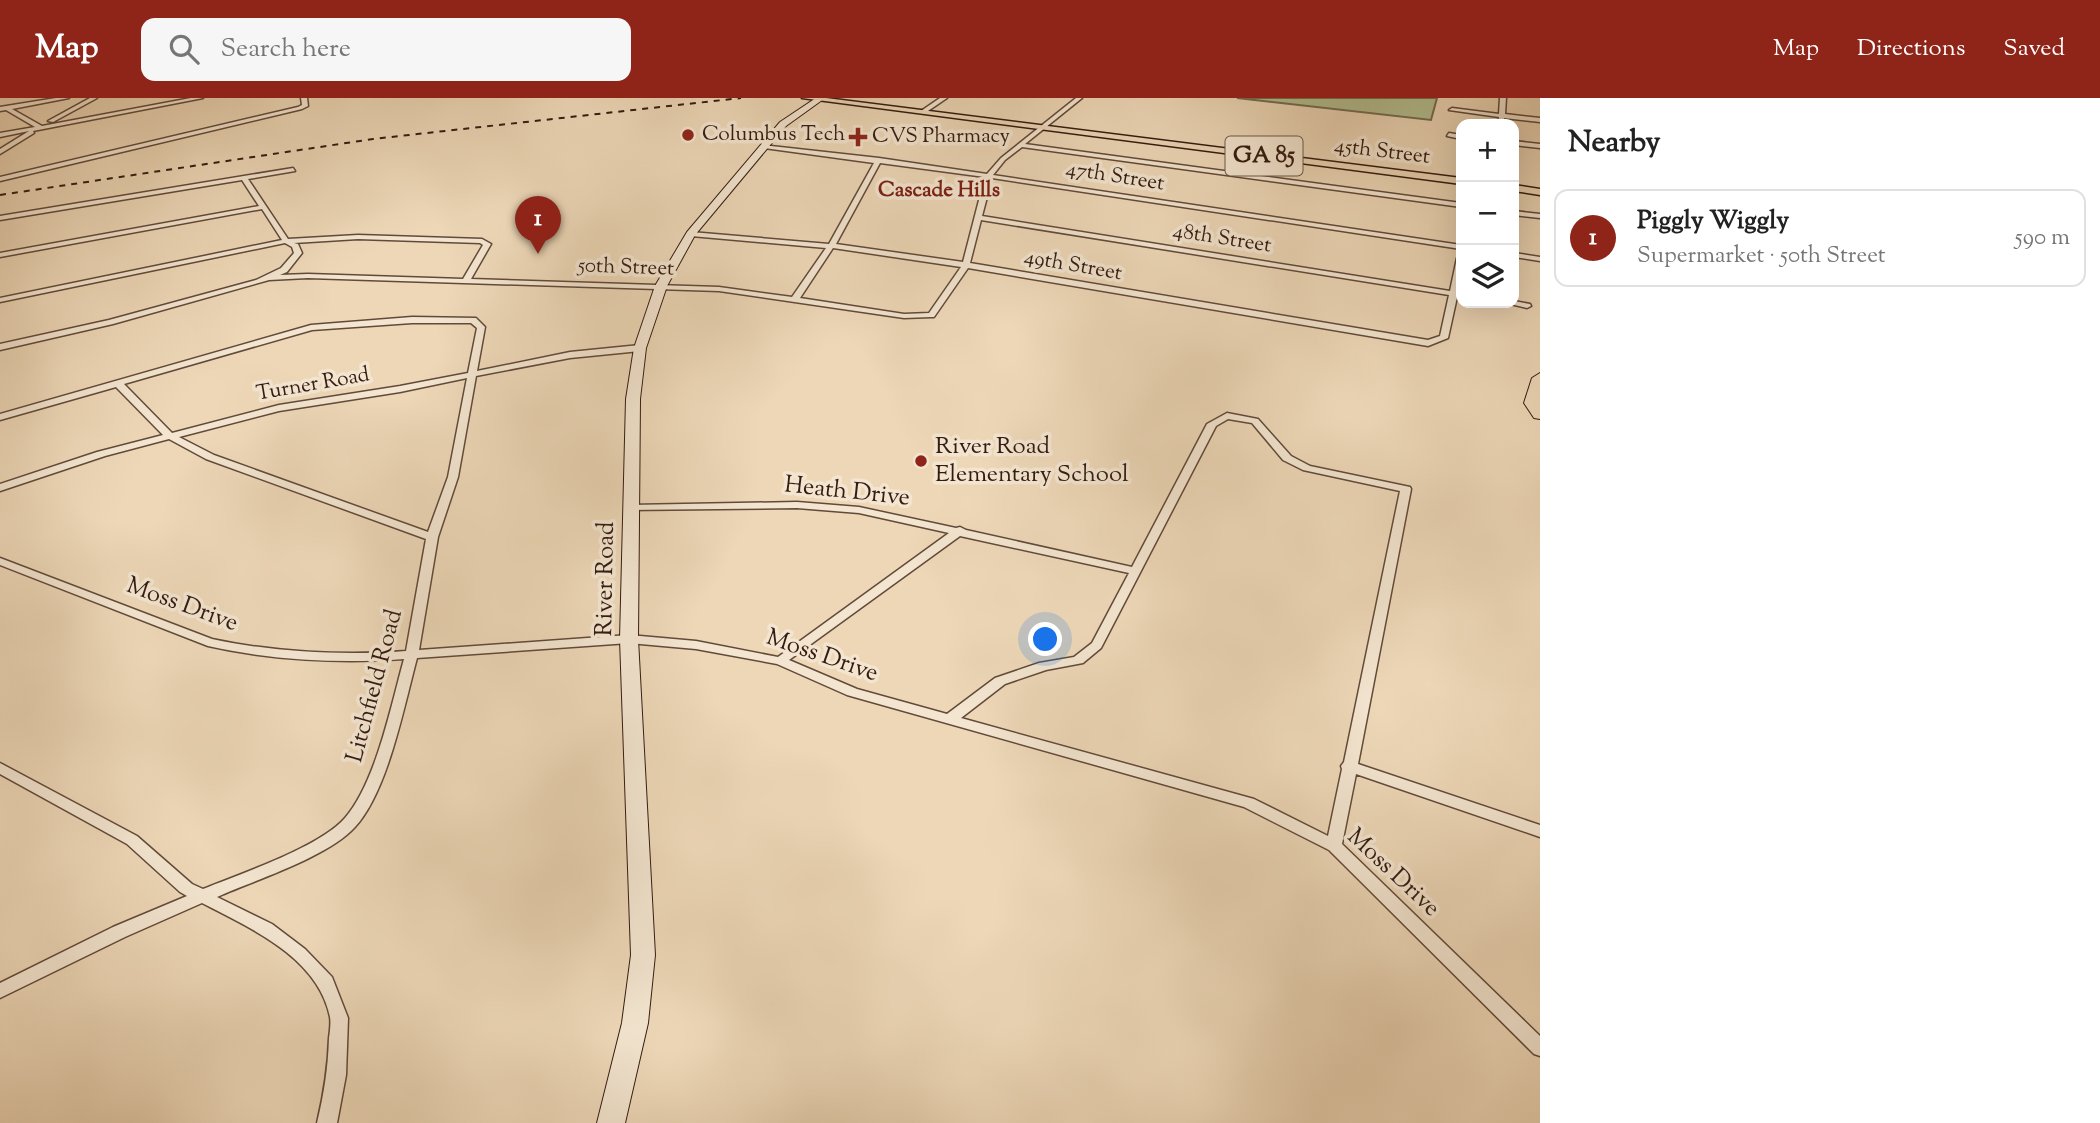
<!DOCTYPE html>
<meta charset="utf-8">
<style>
:root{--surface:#fff;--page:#f6f6f6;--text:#222;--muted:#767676;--line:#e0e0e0;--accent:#8f2418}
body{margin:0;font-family:"Sorts Mill Goudy",serif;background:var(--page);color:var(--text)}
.controls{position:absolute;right:21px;top:21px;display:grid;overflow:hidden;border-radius:14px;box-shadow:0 7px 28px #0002}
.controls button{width:63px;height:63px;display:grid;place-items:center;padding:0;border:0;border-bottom:2px solid var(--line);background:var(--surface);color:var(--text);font:35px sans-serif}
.you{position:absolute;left:1046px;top:542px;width:24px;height:24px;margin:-18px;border:5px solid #fff;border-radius:50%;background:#1a73e8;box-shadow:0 0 0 10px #1a73e833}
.badge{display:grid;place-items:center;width:46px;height:46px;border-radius:50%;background:var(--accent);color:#fff;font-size:23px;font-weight:700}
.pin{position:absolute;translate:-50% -58px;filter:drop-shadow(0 2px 4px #0008)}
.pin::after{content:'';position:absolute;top:37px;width:24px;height:21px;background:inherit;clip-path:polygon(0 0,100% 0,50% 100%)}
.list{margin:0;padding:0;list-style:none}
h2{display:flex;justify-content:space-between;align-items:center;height:91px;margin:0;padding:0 28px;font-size:30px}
h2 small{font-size:23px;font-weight:400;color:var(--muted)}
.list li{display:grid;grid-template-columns:46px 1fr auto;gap:21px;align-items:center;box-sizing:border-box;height:98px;margin:0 14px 14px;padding:0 14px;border:2px solid var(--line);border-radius:14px}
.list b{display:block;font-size:26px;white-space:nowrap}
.list p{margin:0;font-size:23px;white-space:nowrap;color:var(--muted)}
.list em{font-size:23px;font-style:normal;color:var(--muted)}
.icon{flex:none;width:38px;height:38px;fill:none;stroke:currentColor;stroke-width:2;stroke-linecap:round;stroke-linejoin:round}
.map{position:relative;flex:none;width:1540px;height:1025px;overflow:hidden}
header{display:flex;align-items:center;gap:42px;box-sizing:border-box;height:98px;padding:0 35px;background:var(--accent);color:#fff}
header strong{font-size:33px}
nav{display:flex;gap:38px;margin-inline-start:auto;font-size:24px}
.search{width:490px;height:63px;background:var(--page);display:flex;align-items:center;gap:18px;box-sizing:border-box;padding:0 24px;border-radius:14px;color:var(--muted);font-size:26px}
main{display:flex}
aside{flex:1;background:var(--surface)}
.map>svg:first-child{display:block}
</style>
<header>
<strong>Map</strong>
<div class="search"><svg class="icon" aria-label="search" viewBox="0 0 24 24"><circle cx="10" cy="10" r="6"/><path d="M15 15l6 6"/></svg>Search here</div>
<nav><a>Map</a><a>Directions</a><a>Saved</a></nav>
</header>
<main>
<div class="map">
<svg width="1540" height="1025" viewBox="0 0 1540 1025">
<rect width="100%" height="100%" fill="#edd7b7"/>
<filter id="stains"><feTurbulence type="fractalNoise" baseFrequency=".00286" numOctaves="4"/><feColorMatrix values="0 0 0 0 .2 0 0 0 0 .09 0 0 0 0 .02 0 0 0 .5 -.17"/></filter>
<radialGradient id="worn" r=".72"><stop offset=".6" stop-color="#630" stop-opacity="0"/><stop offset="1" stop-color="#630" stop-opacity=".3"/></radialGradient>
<path fill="#b3bf92" stroke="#736d52" stroke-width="2" d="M1237,0H1437L1431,22Z"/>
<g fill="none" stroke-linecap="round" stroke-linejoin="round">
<g stroke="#624a3a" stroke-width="3">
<path id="street" d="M56,0H69L12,11L42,28L191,0H203L33,33L34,35L0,56V51L29,33L0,39V35L35,29L6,12L0,13V9Z
M90,0H97L53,24L48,23Z
M301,0H307L308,8L302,11L0,83V79L298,9L302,7Z
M940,0H947L925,15H921V13Z
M1076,0H1082L1025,46L1461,105V109L1022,49L1005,62L993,77L1461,147V151L992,80L982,118L1450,193L1457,160L1461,158V177L1458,194L1461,195V199H1457L1448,240L1428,248L968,170L934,219H931L904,220L719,193L308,180L269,182L113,226L0,252V246L109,222L256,182L281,170L294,155L292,149L285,145L0,204V200L282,142L262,111L0,159V155L259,108L242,82L0,122V118L293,70L295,73L248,81L288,141L358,137L482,141L491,146L471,181L719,189L792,199L826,150L691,138L687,136L691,134L829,146L874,65L764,50L762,47L879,60L987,76L1001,60ZM880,65L985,79L963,164L836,146ZM981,122L1449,197L1440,238L1428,242L970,165ZM358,141L480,145L483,147L463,181L308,176L280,177L287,174L302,155L298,146L294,145ZM833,150L961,169L929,215L904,216L800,200Z
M1500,0H1506L1505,16L1540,20V24L1504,20V26H1498L1499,19L1449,12L1452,10L1499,16Z
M1449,35L1461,37V41L1447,38Z
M1514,43L1540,46V50L1514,47Z
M1514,113L1540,116V120L1514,117Z
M1514,155L1540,159V163L1514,159Z
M1514,203L1530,206L1531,208L1527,210L1506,205Z
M412,219L476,220L485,229L477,273L570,254L640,247L644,250L640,253L570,260L476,278L458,379L438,439L419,552L629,537L696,543L778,559L949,435L859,415L797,410L627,412L626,410L627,408L631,407L797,404L859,409L956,430L960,429L966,432L1132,469L1207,326L1227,315L1258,321L1291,358L1310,368L1410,389L1411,391L1358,666L1540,727V739L1356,676L1342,746L1540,938V958L1534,956L1329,752L1244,709L847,597L777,566L696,551L629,545L417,560C404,608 388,693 355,729C328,759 255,782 217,799L272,826L305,851L332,879L348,920L346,977L337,1025H317C324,995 328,971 329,940C330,933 331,925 330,919C318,859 250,830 202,805L125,839L0,900V885L113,829L187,798L180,794L127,746L0,676V665L137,738L192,786L203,791C240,776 320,749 345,720C376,684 391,608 404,561C340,566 270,562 208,548L0,467V460L212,541C273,554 343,558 406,553L426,441L206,361L169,341L105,358L0,393V386L97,354L163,337L116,289L0,322V316L311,227ZM412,225H471L477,230L468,275L400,288L279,307L172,335L124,286L312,232ZM467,280L448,379L428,434L214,357L179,339L279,313L400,294ZM1228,321L1252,325L1283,362L1303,372L1400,393L1344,664L1341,668L1342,671L1328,738L1254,701L961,620L1005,586L1046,572L1083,565L1101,550L1216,328ZM960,438L1129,475L1092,545L1074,559L1039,565L995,580L947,616L857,591L789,562Z"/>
</g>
<g stroke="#331b11" stroke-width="2">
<path id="secondary" d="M816,0H825L786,28L695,137L667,188L646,250L640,301L638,541L655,857L648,925L625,1025H597L622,925L631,857L620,541L626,301L634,250L655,188L687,134L780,24Z"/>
</g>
<g stroke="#331b11" stroke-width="3">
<path id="primary" d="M802,0H826L1461,80V86Z
M1514,87L1540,91V97L1514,93Z"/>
</g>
<g stroke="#331b11" stroke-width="2">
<path id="highway" d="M1540,275V321L1534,320L1524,305L1532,280Z"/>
</g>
<use href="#street" fill="#f3e5d0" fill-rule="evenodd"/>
<use href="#secondary" fill="#f3e5d0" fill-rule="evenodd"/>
<use href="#primary" fill="#edd7b7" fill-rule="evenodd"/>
<use href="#highway" fill="#edd7b7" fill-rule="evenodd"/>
<path stroke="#331b11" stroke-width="2" stroke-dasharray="6 6" stroke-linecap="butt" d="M0,97L373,41L741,0"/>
</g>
<g fill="#8f2418" stroke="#f3e5d0" stroke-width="2.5">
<circle cx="688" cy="37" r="7"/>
<path d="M854.5 28.5h7v7h7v7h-7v7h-7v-7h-7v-7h7z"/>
<circle cx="921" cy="363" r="7"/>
</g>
<g text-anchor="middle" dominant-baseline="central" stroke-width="7" stroke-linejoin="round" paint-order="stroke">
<g font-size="21" fill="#331b11" stroke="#f3e5d0" text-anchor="start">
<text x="702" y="37">Columbus Tech</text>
<text x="872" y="39">CVS Pharmacy</text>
</g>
<g font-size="21" fill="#331b11" stroke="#f3e5d0">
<text transform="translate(1382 54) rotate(7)">45th Street</text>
<text transform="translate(1115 79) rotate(9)">47th Street</text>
<text transform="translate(1222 141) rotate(9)">48th Street</text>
<text transform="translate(1073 168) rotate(10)">49th Street</text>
<text transform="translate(626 170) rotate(2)">50th Street</text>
<text transform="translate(313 287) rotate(-10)">Turner Road</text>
</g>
<g font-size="21" font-weight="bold" fill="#7a1f14" stroke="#f3e5d0">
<text x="939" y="93">Cascade Hills</text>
</g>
<rect fill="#f3e5d0" stroke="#6d584a" stroke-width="2" x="1225.5" y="38.5" width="77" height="39" rx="5"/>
<g font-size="23" font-weight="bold" fill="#331b11">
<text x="1264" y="58">GA 85</text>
</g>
<g font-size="24" fill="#331b11" stroke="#f3e5d0" text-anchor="start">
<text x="935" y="349">River Road<tspan x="935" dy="28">Elementary School</tspan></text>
</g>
<g font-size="24" fill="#331b11" stroke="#f3e5d0">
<text transform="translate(847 394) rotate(6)">Heath Drive</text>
<text transform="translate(606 481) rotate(-89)">River Road</text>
<text transform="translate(182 507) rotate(20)">Moss Drive</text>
<text transform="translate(822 558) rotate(19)">Moss Drive</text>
<text transform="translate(375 588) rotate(-75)">Litchfield Road</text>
<text transform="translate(1393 775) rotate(43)">Moss Drive</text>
</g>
</g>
<rect width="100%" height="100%" filter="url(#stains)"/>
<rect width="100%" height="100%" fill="url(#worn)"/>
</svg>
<div class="controls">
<button>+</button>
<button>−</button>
<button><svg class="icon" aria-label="layers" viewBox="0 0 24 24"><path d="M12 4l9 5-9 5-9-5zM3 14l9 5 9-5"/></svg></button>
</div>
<div class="you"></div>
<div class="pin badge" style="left:538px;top:156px">1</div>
</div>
<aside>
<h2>Nearby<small></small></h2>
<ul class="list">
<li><span class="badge">1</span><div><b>Piggly Wiggly</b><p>Supermarket · 50th Street</p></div><em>590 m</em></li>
</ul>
</aside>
</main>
